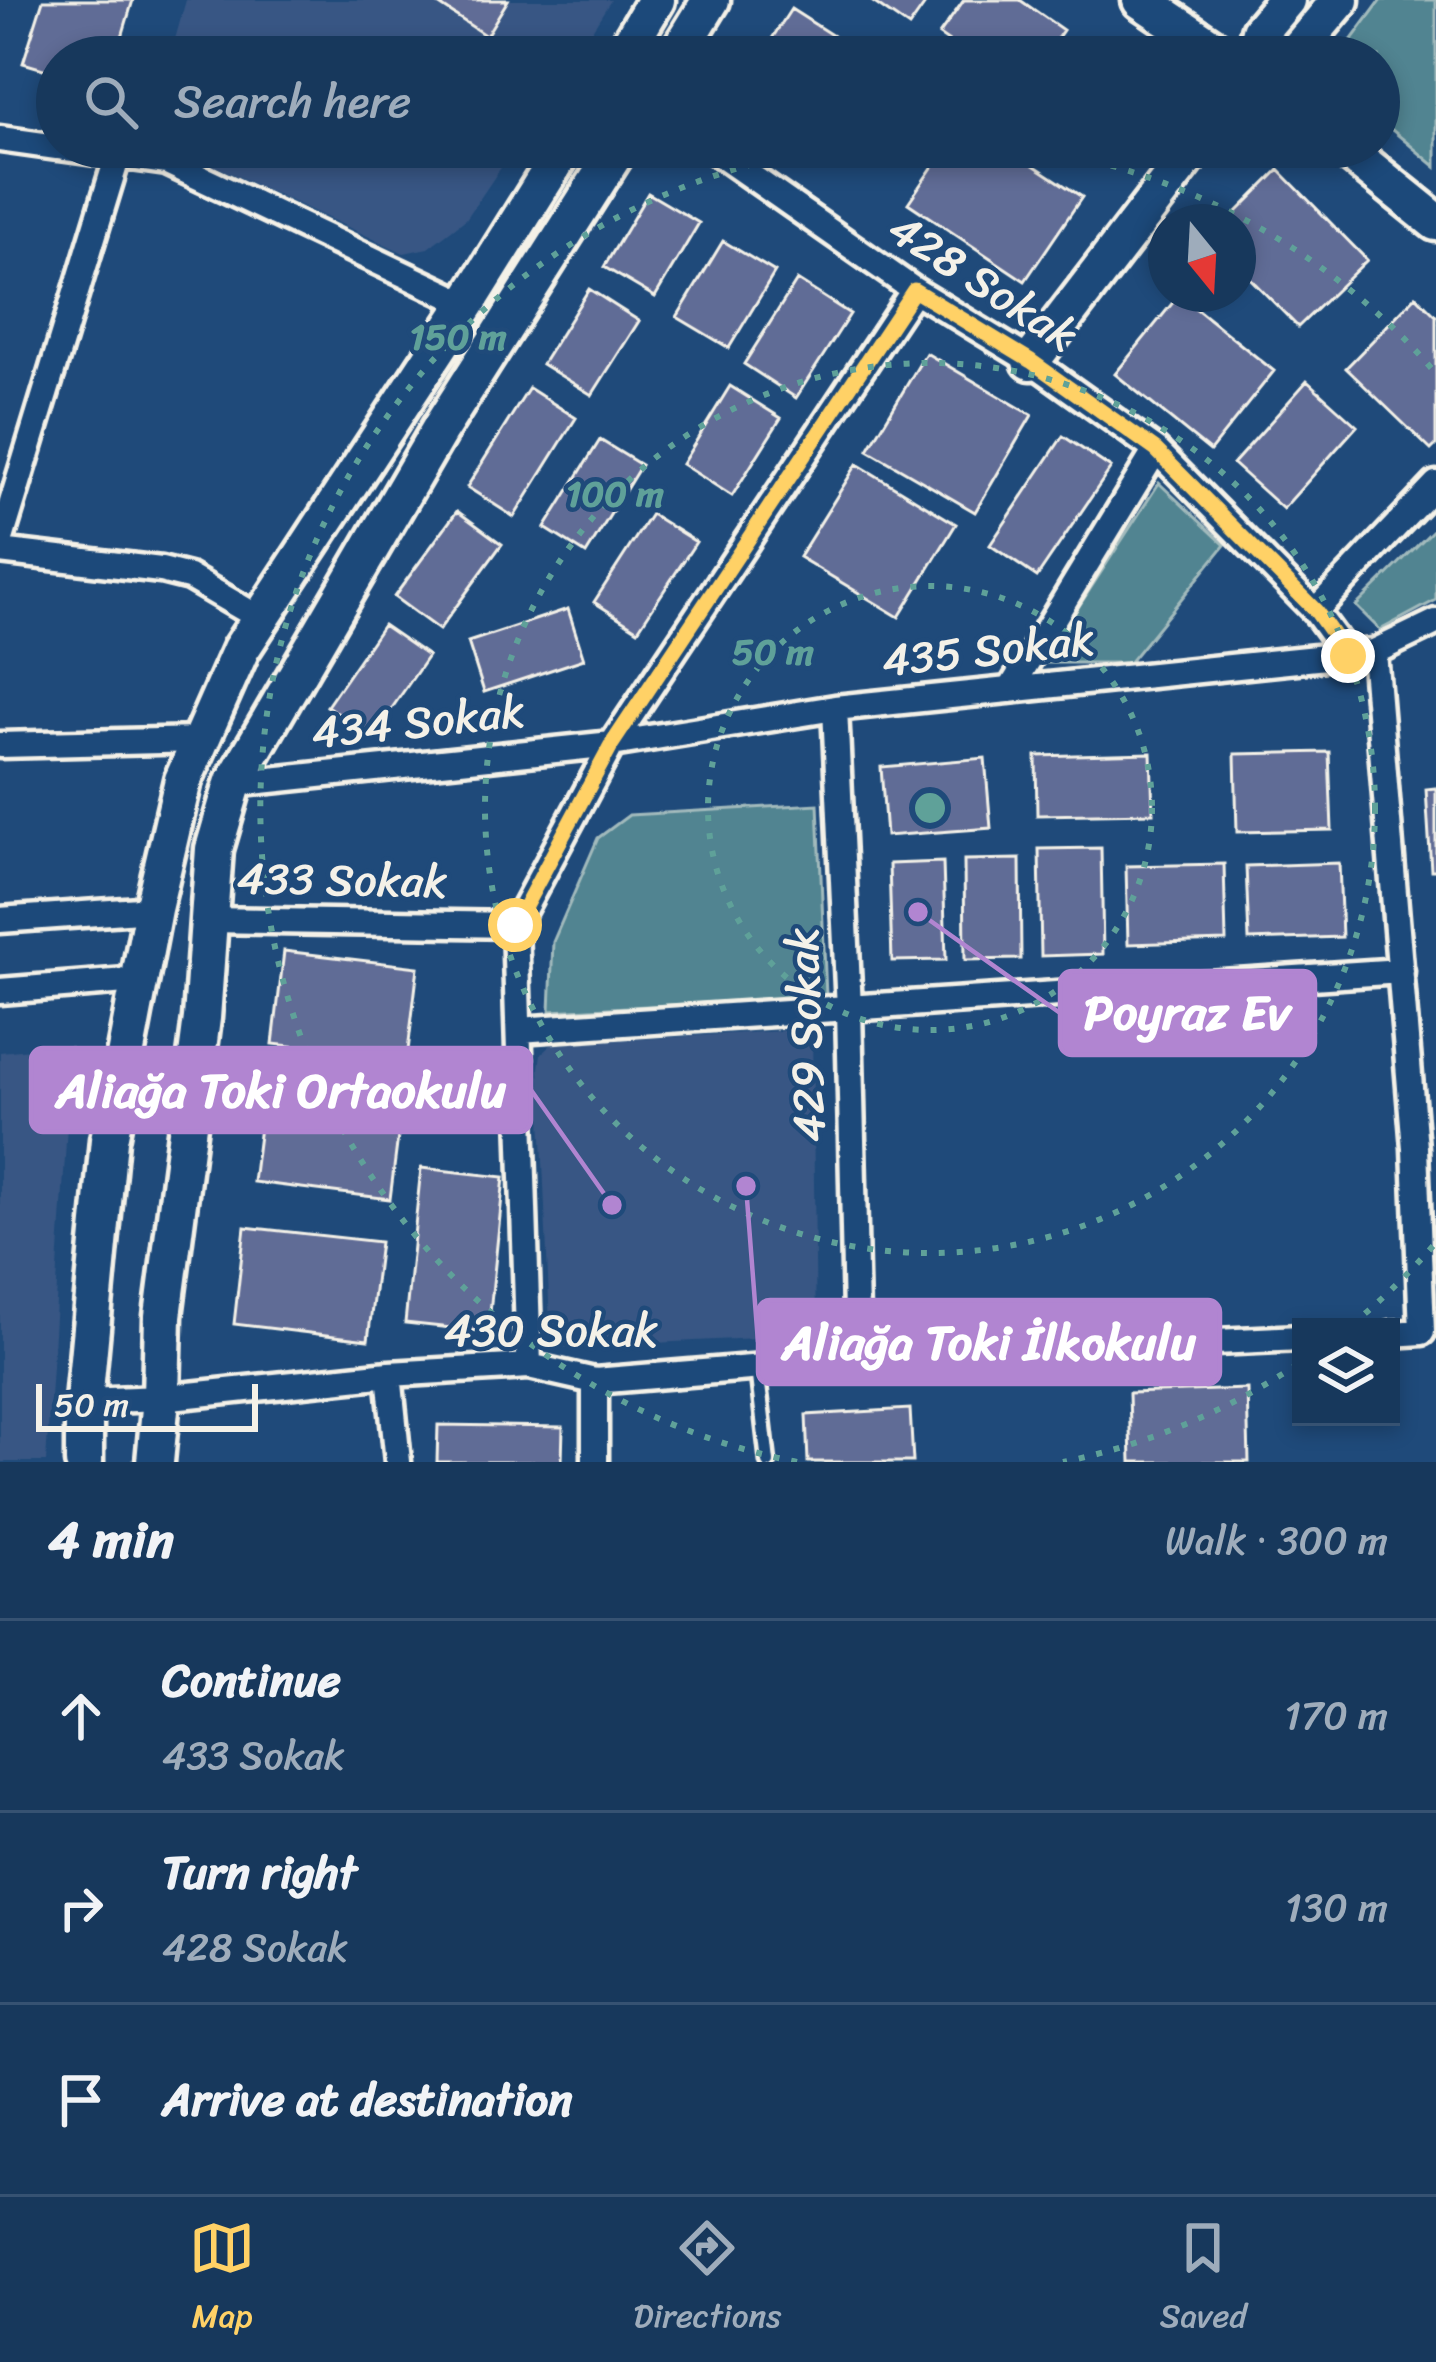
<!DOCTYPE html>
<meta charset="utf-8">
<style>
:root{--surface:#17385c;--page:#203f62;--text:#f1f3f6;--muted:#9eacbb;--line:#365272;--accent:#ffd166}
body{margin:0;font-family:Sriracha,sans-serif;background:var(--page);color:var(--text)}
.controls{position:absolute;right:36px;bottom:36px;display:grid;overflow:hidden;border-radius:0px;box-shadow:0 6px 18px #0003}
.controls button{width:108px;height:108px;display:grid;place-items:center;padding:0;border:0;border-bottom:3px solid var(--line);background:var(--surface);color:var(--text);font:60px sans-serif}
.compass{position:absolute;left:1148px;top:204px;width:108px;height:108px;border-radius:50%;background:var(--surface);box-shadow:0 6px 18px #0003;rotate:162deg}
.scale{position:absolute;left:36px;bottom:30px;width:222px;box-sizing:border-box;padding-left:12px;border:6px solid #f4f1e8;border-top:0;font-size:33px;line-height:42px;white-space:nowrap;color:#f4f1e8;-webkit-text-stroke:9px #1f4a7a;paint-order:stroke}
.stop{position:absolute;width:36px;height:36px;margin:-27px;border:9px solid #ffd166;border-radius:50%;background:#fff}
.stop.end{background:#ffd166;border-color:#fff;box-shadow:0 3px 12px #0008}
.list{margin:0;padding:0;list-style:none}
h2{display:flex;justify-content:space-between;align-items:center;height:156px;margin:0;padding:0 48px;font-size:51px}
h2 small{font-size:39px;font-weight:400;color:var(--muted)}
.list li{display:grid;grid-template-columns:78px 1fr auto;gap:36px;align-items:center;box-sizing:border-box;height:192px;padding:0 48px;border-top:3px solid var(--line)}
.list b{display:block;font-size:45px;white-space:nowrap}
.list p{margin:0;font-size:39px;white-space:nowrap;color:var(--muted)}
.list em{font-size:39px;font-style:normal;color:var(--muted)}
.icon{flex:none;width:66px;height:66px;fill:none;stroke:currentColor;stroke-width:2;stroke-linecap:round;stroke-linejoin:round}
.map{position:relative;flex:none;width:1436px;height:1462px;overflow:hidden}
.search{position:absolute;background:var(--surface);box-shadow:0 6px 18px #0003;left:36px;right:36px;top:36px;height:132px;display:flex;align-items:center;gap:30px;box-sizing:border-box;padding:0 42px;border-radius:66px;color:var(--muted);font-size:45px}
.sheet{height:732px;background:var(--surface)}
nav{display:flex;justify-content:space-around;align-items:center;box-sizing:border-box;height:168px;border-top:3px solid var(--line);background:var(--surface);font-size:33px;color:var(--muted)}
nav a{display:grid;justify-items:center;gap:6px}
nav .on{color:var(--accent)}
.map>svg:first-child{display:block}
</style>
<div class="map">
<svg width="1436" height="1462" viewBox="0 0 1436 1462">
<rect width="100%" height="100%" fill="#1f4a7a"/>
<filter id="ink" filterUnits="userSpaceOnUse"><feTurbulence type="fractalNoise" baseFrequency=".00833" numOctaves="2"/><feDisplacementMap in="SourceGraphic" scale="24" xChannelSelector="R" yChannelSelector="G"/><feConvolveMatrix kernelMatrix="1 2 1 2 8 2 1 2 1" color-interpolation-filters="sRGB"/></filter>
<g filter="url(#ink)">
<path fill="#375784" d="M186,0H611L575,57H170Z
M174,147H515L466,219L428,248L404,253Z
M812,1029L816,1335L551,1348L539,1068L541,1054L552,1044Z
M72,1045L46,1462H0V1052Z"/>
<path fill="#518491" stroke="#a2babc" stroke-width="3" d="M1381,0H1436V167L1379,119V57H1339Z
M1159,483L1225,545L1129,663H1042Z
M1436,527V600L1380,630L1356,606Z
M818,804L826,997L550,1011L553,942L598,838L629,815Z"/>
<path fill="#616c96" stroke="#f4f1e8" stroke-width="3" d="M43,0H133L116,57H57V73L23,63Z
M432,0H508L486,36Z
M870,0H928L909,27Z
M964,0H1020L1063,30L1044,57H971L939,35Z
M791,9L866,57H760Z
M1088,37L1116,57H1074Z
M946,147H1006L1082,197L1025,281L908,203Z
M1279,170L1367,260L1298,327L1238,266V222H1227Z
M648,193L699,223L655,297L604,267Z
M723,241L775,272L729,348L677,317Z
M797,280L850,314L796,398L744,364Z
M589,289L639,321L592,395L542,364Z
M1179,295L1274,371L1210,451L1115,374Z
M1416,296L1436,316V445L1431,450L1346,368Z
M926,353L1032,415L975,512L868,450Z
M1307,381L1357,426L1283,509L1233,464Z
M730,386L781,418L732,496L682,464Z
M529,388L576,418L514,517L467,487Z
M1063,436L1111,468L1037,577L990,545Z
M600,440L641,465L586,554L545,528Z
M857,464L956,524L899,617L799,557Z
M457,511L502,544L439,630L394,597Z
M651,514L696,542L638,630L594,602Z
M568,609L584,659L484,692L468,642Z
M383,625L428,656L372,737L327,706Z
M1329,752L1332,830L1237,832L1235,754Z
M1151,753L1153,813L1037,815L1036,756Z
M985,758L991,828L886,836L881,767Z
M1436,788V870H1431L1426,789Z
M1101,848L1103,954L1041,956L1039,849Z
M1020,859L1021,959L965,960L964,860Z
M943,862L946,960L892,961L889,864Z
M1339,863L1342,937L1249,940L1246,866Z
M1224,864L1226,941L1128,944L1126,866Z
M284,951L418,967L407,1059L273,1044Z
M265,1087L402,1105L390,1199L253,1182Z
M421,1168L504,1177L488,1332L405,1323Z
M245,1227L380,1242L368,1340L234,1324Z
M1247,1389L1249,1462H1131L1129,1393Z
M910,1409L913,1462H808L806,1415Z
M438,1425L563,1427L562,1462H437Z"/>
<g fill="none" stroke-linecap="round" stroke-linejoin="round">
<g stroke="#f4f1e8" stroke-width="21">
<path id="lane" d="M757,1368L768,1462"/>
</g>
<g stroke="#f4f1e8" stroke-width="33">
<path id="street" d="M0,139L57,147
M59,147L167,162L467,304
M709,147L914,290L1031,361L1156,450L1315,611L1348,656
M0,542L118,155
M0,551L161,570L189,577L261,619
M1315,611L1436,484
M1374,652L1415,1148L1422,1332L1391,1334
M1010,690L1156,450
M835,708L849,1009L857,1359
M0,745L200,740
M233,784L612,744L835,708L1374,652L1436,622
M0,920L153,909
M208,920L515,925L612,744L914,290
M515,925L529,1366
M0,991L139,980
M519,1030L1401,971
M389,1374L398,1462
M595,1381V1462
M84,1401L161,1398L389,1374L529,1366L595,1381L857,1359L1301,1338"/>
</g>
<g stroke="#f4f1e8" stroke-width="45">
<path id="secondary" d="M1141,0L1226,57
M622,57L656,0
M676,57L711,0
M1254,57L1260,31L1286,0
M1292,57L1340,0
M1343,147L1436,222
M1031,361L1195,147
M84,1462V1401L109,1140L153,909L183,780L241,649L467,304L565,147
M155,1462L161,1398L163,1316L202,1018L214,849L233,784L440,429L619,147"/>
</g>
<use href="#lane" stroke="#1f4a7a" stroke-width="12"/>
<use href="#street" stroke="#1f4a7a" stroke-width="24"/>
<use href="#secondary" stroke="#1f4a7a" stroke-width="36"/>
</g>
</g>
<g fill="none" stroke-linecap="round" stroke-linejoin="round" filter="url(#ink)">
<path stroke="#ffd166" stroke-width="15" d="M515,925L612,744L914,290L1031,361L1156,450L1316,611L1348,656"/>
</g>
<g fill="none" stroke="#5fa199" stroke-width="6" stroke-dasharray="6 12">
<circle cx="930" cy="808" r="222"/>
<circle cx="930" cy="808" r="445"/>
<path d="M1433 1246A667 667 0 0 1 1350 1326M1298 1364A667 667 0 0 1 1063 1462M797 1462A667 667 0 0 1 837 147M1023 147A667 667 0 0 1 1433 370"/>
</g>
<g text-anchor="middle" dominant-baseline="central" stroke-width="9" stroke-linejoin="round" paint-order="stroke">
<g font-size="45" fill="#f4f1e8" stroke="#1f4a7a">
<text transform="translate(983 282) rotate(33)">428 Sokak</text>
<text transform="translate(988 650) rotate(-6)">435 Sokak</text>
<text transform="translate(418 722) rotate(-6)">434 Sokak</text>
<text transform="translate(342 880) rotate(1)">433 Sokak</text>
<text transform="translate(806 1035) rotate(-92)">429 Sokak</text>
<text x="551" y="1331">430 Sokak</text>
</g>
</g>
<circle cx="930" cy="808" r="18" fill="#5fa199" stroke="#1f4a7a" stroke-width="6"/>
<g font-size="36" text-anchor="middle" font-weight="bold" fill="#5fa199" stroke="#1f4a7a" stroke-width="9" stroke-linejoin="round" paint-order="stroke">
<text x="458" y="349">150 m</text>
<text x="615" y="506">100 m</text>
<text x="773" y="664">50 m</text>
</g>
<path fill="none" stroke="#b185d1" stroke-width="4.5" d="M918 912L1060 1013M612 1205L531 1090M746 1186L758 1342"/>
<g fill="#b185d1" stroke="#1f4a7a" stroke-width="4.5">
<circle cx="918" cy="912" r="12"/>
<circle cx="612" cy="1205" r="12"/>
<circle cx="746" cy="1186" r="12"/>
</g>
<g fill="#b185d1" stroke="#b185d1" stroke-width="4.5">
<rect x="1060" y="971" width="255" height="84" rx="12"/>
<rect x="31" y="1048" width="500" height="84" rx="12"/>
<rect x="758" y="1300" width="462" height="84" rx="12"/>
</g>
<g font-size="48" text-anchor="middle" font-weight="bold" fill="#fff">
<text x="1187" y="1029">Poyraz Ev</text>
<text x="281" y="1107">Aliağa Toki Ortaokulu</text>
<text x="989" y="1359">Aliağa Toki İlkokulu</text>
</g>
</svg>
<div class="controls">
<button><svg class="icon" aria-label="layers" viewBox="0 0 24 24"><path d="M12 4l9 5-9 5-9-5zM3 14l9 5 9-5"/></svg></button>
</div>
<svg class="compass" viewBox="-18 -18 36 36"><path d="M0-13l5 13h-10z" fill="#e53935"/><path d="M0 13l5-13h-10z" fill="#9eacbb"/></svg>
<div class="scale">50 m</div>
<div class="stop" style="left:515px;top:925px"></div>
<div class="stop end" style="left:1348px;top:656px"></div>
<div class="search"><svg class="icon" aria-label="search" viewBox="0 0 24 24"><circle cx="10" cy="10" r="6"/><path d="M15 15l6 6"/></svg>Search here</div>
</div>
<section class="sheet">
<h2>4 min<small>Walk · 300 m</small></h2>
<ul class="list">
<li><svg class="icon" aria-label="ahead" viewBox="0 0 24 24"><path d="M12 20V5M6 11l6-6 6 6"/></svg><div><b>Continue</b><p>433 Sokak</p></div><em>170 m</em></li>
<li><svg class="icon" aria-label="right" viewBox="0 0 24 24"><path d="M7 20v-9h11M14 6l5 5-5 5"/></svg><div><b>Turn right</b><p>428 Sokak</p></div><em>130 m</em></li>
<li><svg class="icon" aria-label="arrive" viewBox="0 0 24 24"><path d="M6 21V4h12l-3 4 3 4H6"/></svg><div><b>Arrive at destination</b></div></li>
</ul>
</section>
<nav>
<a class="on"><svg class="icon" aria-label="map" viewBox="0 0 24 24"><path d="M3 6l6-2 6 2 6-2v14l-6 2-6-2-6 2zM9 4v14M15 6v14"/></svg>Map</a>
<a><svg class="icon" aria-label="directions" viewBox="0 0 24 24"><path d="M12 3l9 9-9 9-9-9zM9 14v-3h6M13 9l2 2-2 2"/></svg>Directions</a>
<a><svg class="icon" aria-label="saved" viewBox="0 0 24 24"><path d="M7 4h10v16l-5-4-5 4z"/></svg>Saved</a>
</nav>
